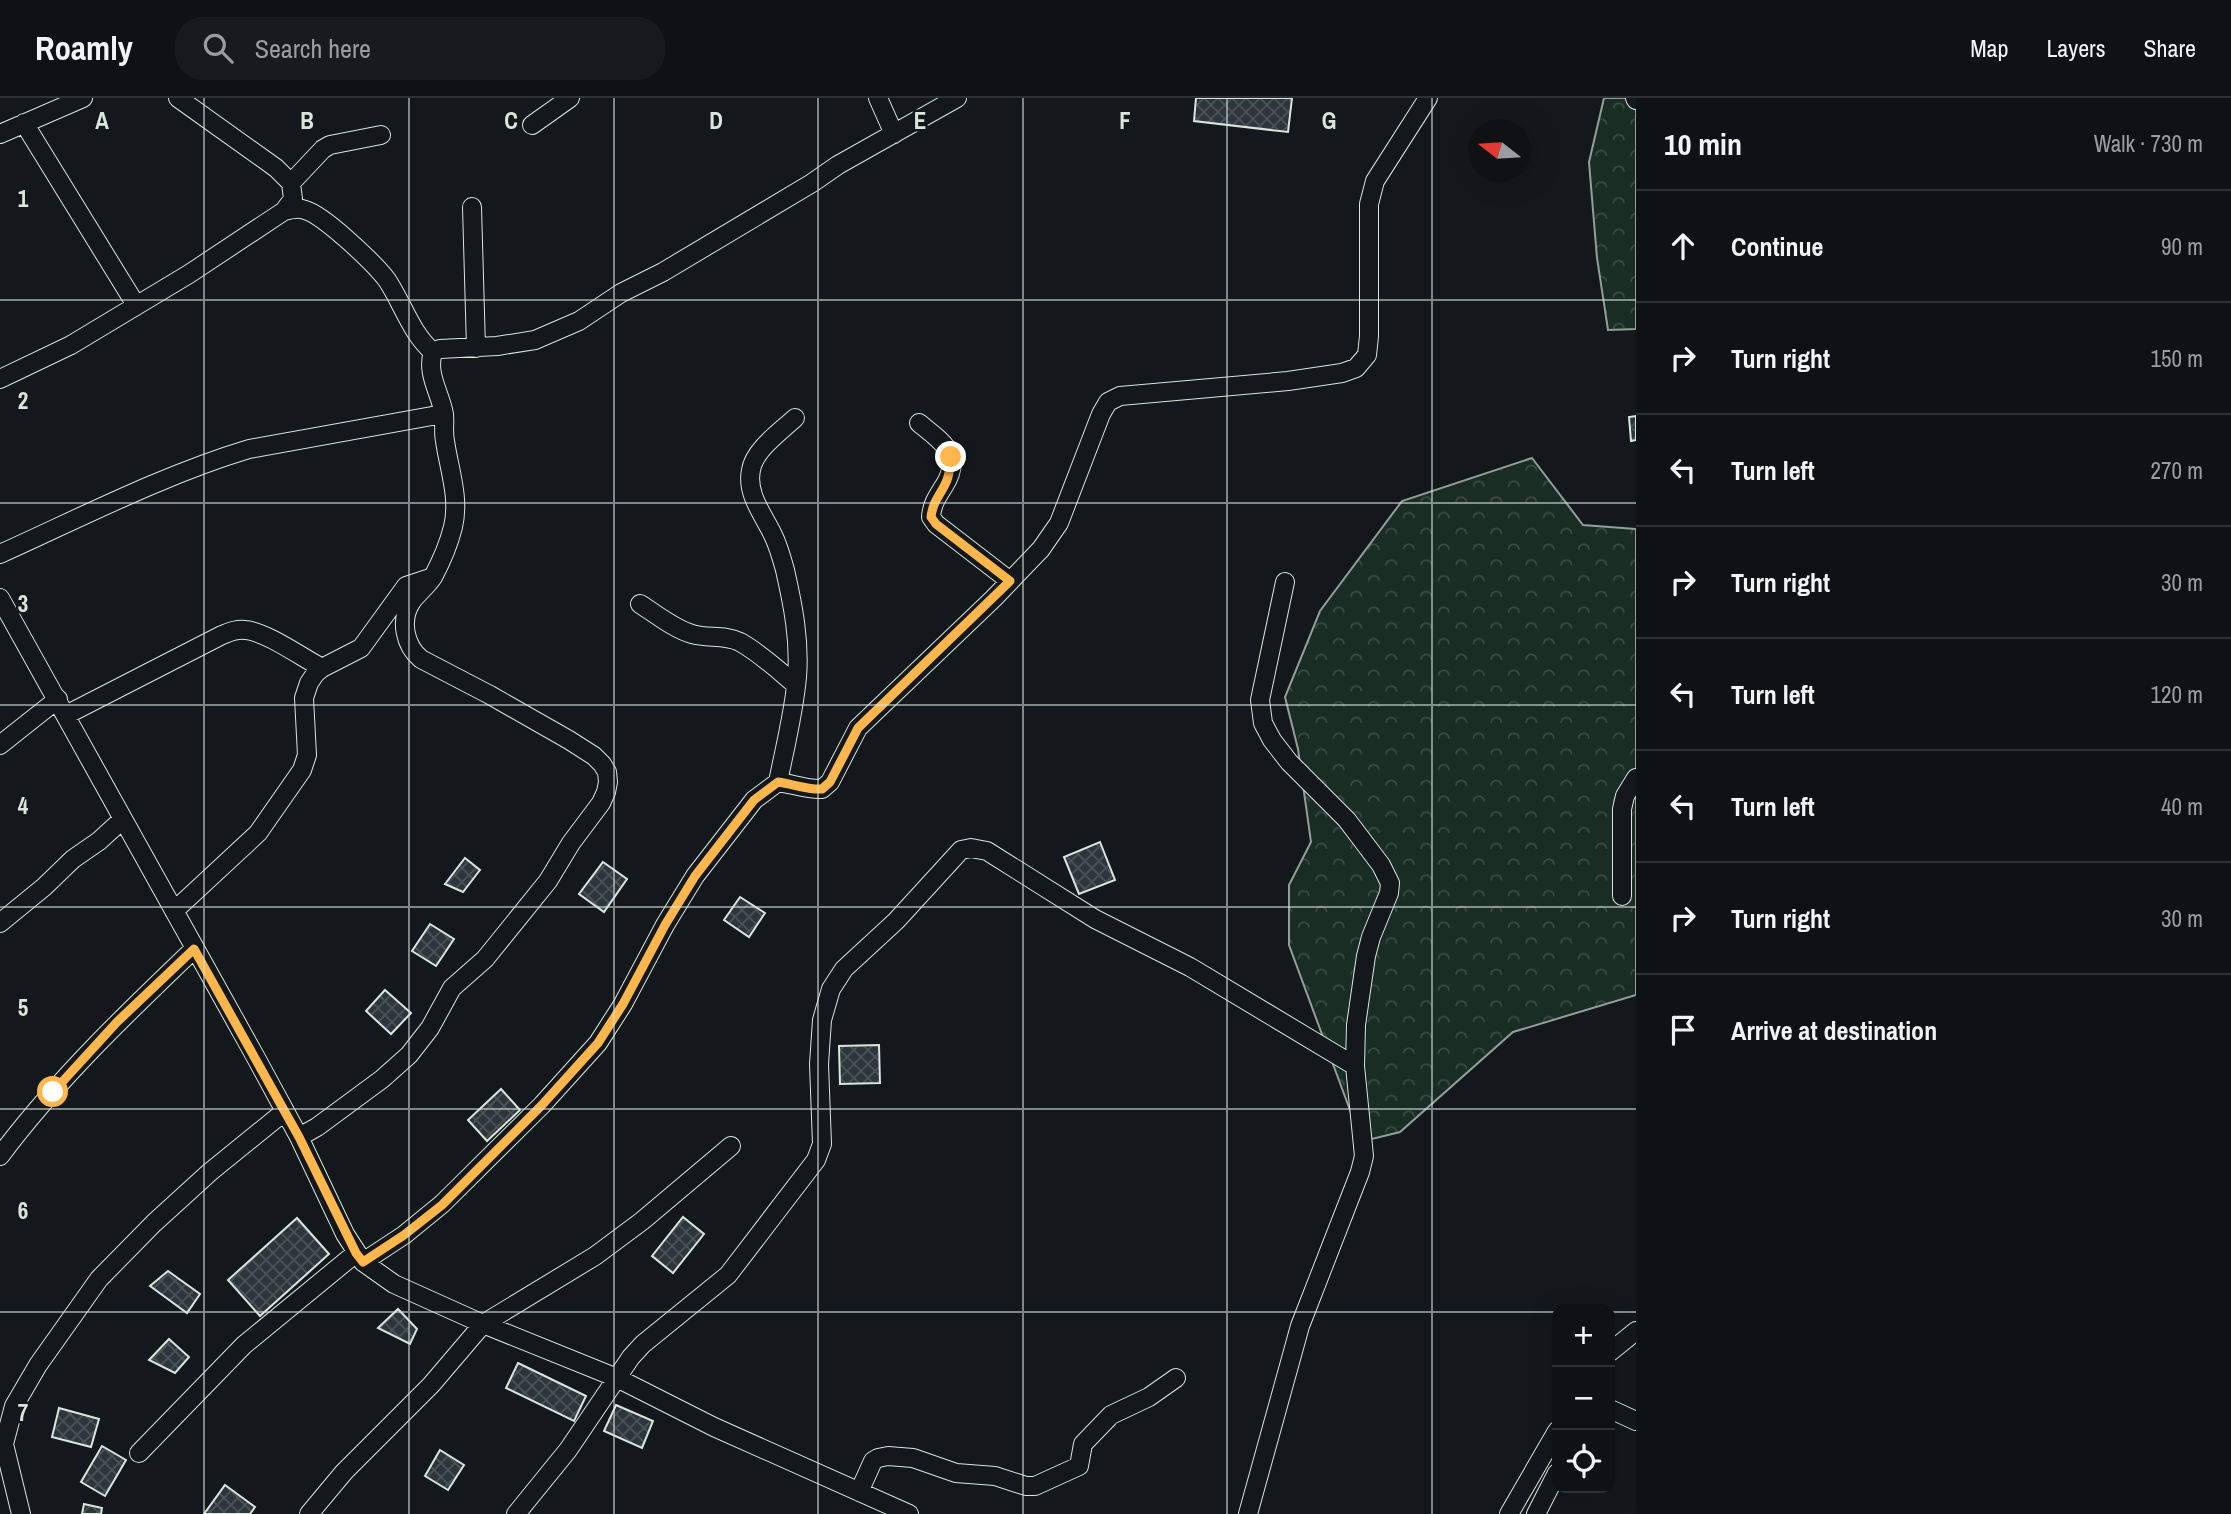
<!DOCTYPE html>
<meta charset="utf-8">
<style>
:root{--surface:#0f1215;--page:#181b1e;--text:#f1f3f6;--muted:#9b9ea0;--line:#2f3234}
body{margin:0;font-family:"Archivo Narrow",sans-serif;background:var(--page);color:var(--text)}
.controls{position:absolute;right:21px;bottom:21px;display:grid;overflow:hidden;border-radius:14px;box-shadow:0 7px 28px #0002}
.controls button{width:63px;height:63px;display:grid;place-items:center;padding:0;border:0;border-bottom:2px solid var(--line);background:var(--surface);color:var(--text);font:35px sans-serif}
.compass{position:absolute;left:1468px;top:21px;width:63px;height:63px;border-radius:50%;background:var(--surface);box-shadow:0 7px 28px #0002;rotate:287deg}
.stop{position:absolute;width:21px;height:21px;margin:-16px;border:5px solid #ffb74d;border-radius:50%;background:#fff}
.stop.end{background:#ffb74d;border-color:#fff;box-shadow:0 2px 7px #0008}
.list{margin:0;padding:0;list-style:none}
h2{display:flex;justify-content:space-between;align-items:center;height:91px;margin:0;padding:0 28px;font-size:30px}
h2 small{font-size:23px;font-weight:400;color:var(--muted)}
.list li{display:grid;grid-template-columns:46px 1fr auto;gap:21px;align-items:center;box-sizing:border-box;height:112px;padding:0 28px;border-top:2px solid var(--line)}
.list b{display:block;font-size:26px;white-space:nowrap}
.list em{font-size:23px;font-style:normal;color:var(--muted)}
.icon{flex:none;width:38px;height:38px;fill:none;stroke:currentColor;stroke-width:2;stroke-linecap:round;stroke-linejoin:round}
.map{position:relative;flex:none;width:1636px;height:1416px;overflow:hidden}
header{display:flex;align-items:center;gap:42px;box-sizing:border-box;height:98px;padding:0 35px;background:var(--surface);border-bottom:2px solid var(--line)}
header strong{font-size:33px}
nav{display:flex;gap:38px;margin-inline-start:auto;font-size:24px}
.search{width:490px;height:63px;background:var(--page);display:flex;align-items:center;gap:18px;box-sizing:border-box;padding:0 24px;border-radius:28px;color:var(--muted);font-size:26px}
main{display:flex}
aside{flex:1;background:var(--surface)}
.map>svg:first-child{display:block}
</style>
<header>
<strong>Roamly</strong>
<div class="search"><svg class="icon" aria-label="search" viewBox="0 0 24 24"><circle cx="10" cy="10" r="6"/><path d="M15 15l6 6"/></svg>Search here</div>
<nav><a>Map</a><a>Layers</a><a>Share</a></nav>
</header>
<main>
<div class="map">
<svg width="1636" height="1416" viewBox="0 0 1636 1416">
<defs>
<pattern id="forest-crowns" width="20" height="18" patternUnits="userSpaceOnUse" patternTransform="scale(1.75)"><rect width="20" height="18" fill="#1a2d24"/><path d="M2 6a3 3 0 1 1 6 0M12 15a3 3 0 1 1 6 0" fill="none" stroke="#3b4b43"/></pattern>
<pattern id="building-cross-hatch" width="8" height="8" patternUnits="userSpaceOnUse" patternTransform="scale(1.75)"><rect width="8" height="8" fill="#2c363c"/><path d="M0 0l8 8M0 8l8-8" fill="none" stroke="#4a5358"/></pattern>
</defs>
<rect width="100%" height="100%" fill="#14181c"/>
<path fill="url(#forest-crowns)" stroke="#939e99" stroke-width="2" d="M1604,0H1636V231L1608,232L1597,160L1589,64Z
M1532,360L1583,427L1636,431V897L1513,934L1400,1034L1372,1041L1354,1023L1289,847V787L1311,744L1298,651L1285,599L1320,513L1402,403Z"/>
<path fill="url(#building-cross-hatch)" stroke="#d8e6dc" stroke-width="2" d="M1196,0H1292L1288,34L1194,23Z
M1636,318V342L1631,343L1629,319Z
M1100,744L1115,782L1079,796L1064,759Z
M465,760L480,772L463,794L445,786Z
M603,764L627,781L604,814L579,796Z
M740,799L765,815L749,839L724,822Z
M430,826L454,841L436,868L412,853Z
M385,892L411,915L391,936L366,913Z
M879,947L880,985L840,986L839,948Z
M501,991L520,1012L487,1043L468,1022Z
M683,1119L704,1136L673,1175L652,1158Z
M297,1120L329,1156L260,1218L228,1182Z
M168,1173L200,1196L187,1215L150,1188Z
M398,1211L417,1231L410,1246L378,1230Z
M169,1241L189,1259L175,1275L149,1262Z
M518,1265L586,1298L574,1323L506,1290Z
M616,1307L653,1323L642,1350L604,1333Z
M59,1310L99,1321L91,1349L52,1339Z
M102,1348L126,1362L105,1398L81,1384Z
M440,1352L464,1367L448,1392L425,1378Z
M225,1387L255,1409L250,1416H204Z
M84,1406L102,1410L101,1416H82Z"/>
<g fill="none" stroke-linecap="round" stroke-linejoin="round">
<g stroke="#d8e6dc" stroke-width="20">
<path id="minor" d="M178,0L276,70L291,85L293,101L284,113
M878,0L894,36
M1635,0L1636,2
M24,25L136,207
M532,27L570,0
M0,36L83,0
M291,85L323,51L330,47L381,37
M472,109L476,250
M0,281L71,247L189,176L284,113C292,111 298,109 305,112C324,117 375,166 387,182C403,206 411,235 433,254
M919,325C942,344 964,356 944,388C937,399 932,406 931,419L936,426L1010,483
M0,456C82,419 163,377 249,351L443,316
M0,500L255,958L299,1039L345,1136L363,1164L394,1186L483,1226L617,1280L714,1329L909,1416
M640,506C656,516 674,531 692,536C708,541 724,536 740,544C760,555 778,572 796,587
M66,617L222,537C230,534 236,531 245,532C265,533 303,560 322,570
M0,647L58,601
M778,684C785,649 794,614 797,579C800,543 793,507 785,472C782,461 778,447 773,437C763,416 746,396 751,372C754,352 780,334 795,320
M1622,798V711L1625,698L1636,680
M174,813L258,735L302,672L307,657L304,600L309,585L315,576L322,570L361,550L406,488L433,479
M0,825L44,789L73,761L99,743L122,722
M299,1039L317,1029L382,981L409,957L430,930L452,890L485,861L548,783L571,745L601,705L606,694L608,684L607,674L602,666L594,658L569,642L490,597L421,561C405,548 399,522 412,503C418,495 427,488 433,479C441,464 449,445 453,429C460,400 449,371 445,343C443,334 445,325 444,316C440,294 426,276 433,254L440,251L497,248L535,242L579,223L621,195L663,174L812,85L838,67L957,0
M0,1058C57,982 126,916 194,851
M363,1164L404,1137L442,1106L542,1007L598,945L623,906L665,827L695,778L754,702L778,684C793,686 808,692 822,691L830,684L858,630L994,500L1041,451L1059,425L1101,316L1108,304L1120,298L1288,283L1342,275L1356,270L1367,257L1369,238V106L1375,83L1428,0
M1610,1254L1636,1233
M1610,1311L1636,1323
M139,1355L244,1247L356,1155
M859,1394L873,1363L878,1360L888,1358L913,1360L956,1375L995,1378L1026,1388H1035L1079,1368L1083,1346L1111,1317L1149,1299L1176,1280
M21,1416L4,1346L14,1308L38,1267L99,1181L154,1125L210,1074L284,1014
M309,1416L344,1374L431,1287L483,1226L595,1158L642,1123L731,1048
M516,1416L568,1352L631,1259L643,1246L728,1177L816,1062L822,1046L819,966L822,922L831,891L844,871L896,823L961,752L971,750L987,753L1095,821L1190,869L1355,968
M1248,1416L1300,1228L1360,1074L1364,1058L1355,968L1356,927L1366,858L1371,839L1389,795L1390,785L1381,767L1347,722L1289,664L1272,642L1263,625L1260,602L1285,484
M1509,1416L1557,1333
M1536,1416L1557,1375"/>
</g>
<use href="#minor" stroke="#14181c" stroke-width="18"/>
</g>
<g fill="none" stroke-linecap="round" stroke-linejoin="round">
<path stroke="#ffb74d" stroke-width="9" d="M53,994L117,924L194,851L299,1039L356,1155L363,1164L404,1137L442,1107L542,1007L598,945L623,906L665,827L695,778L754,702L778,684C793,686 808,692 822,691L830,684L858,630L1010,483L936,426L931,419C933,402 941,397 947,382C950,374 950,367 951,359"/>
</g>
<path fill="none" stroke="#d8e6dc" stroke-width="2" stroke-opacity="0.55" d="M204,0V1416M409,0V1416M614,0V1416M818,0V1416M1023,0V1416M1227,0V1416M1432,0V1416M0,202H1636M0,405H1636M0,607H1636M0,809H1636M0,1011H1636M0,1214H1557M1610,1214H1636"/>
<g font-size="23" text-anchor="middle" font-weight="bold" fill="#d8e6dc" stroke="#14181c" stroke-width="5" stroke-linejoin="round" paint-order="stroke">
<text x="102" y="31">A</text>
<text x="307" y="31">B</text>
<text x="511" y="31">C</text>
<text x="716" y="31">D</text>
<text x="920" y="31">E</text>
<text x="1125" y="31">F</text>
<text x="1329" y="31">G</text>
<text x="23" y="109">1</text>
<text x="23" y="311">2</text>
<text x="23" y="514">3</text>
<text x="23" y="716">4</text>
<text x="23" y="918">5</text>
<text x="23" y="1121">6</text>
<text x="23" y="1323">7</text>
</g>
</svg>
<div class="controls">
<button>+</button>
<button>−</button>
<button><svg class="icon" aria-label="locate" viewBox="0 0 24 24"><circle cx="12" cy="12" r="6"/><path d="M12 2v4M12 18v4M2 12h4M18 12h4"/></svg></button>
</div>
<svg class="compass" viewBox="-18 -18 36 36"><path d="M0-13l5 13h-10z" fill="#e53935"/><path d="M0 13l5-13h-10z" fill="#9b9ea0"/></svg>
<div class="stop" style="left:53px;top:994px"></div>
<div class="stop end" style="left:951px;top:359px"></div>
</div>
<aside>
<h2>10 min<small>Walk · 730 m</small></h2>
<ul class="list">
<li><svg class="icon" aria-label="ahead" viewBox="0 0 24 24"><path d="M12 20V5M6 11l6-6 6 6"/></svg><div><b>Continue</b></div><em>90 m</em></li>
<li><svg class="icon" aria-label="right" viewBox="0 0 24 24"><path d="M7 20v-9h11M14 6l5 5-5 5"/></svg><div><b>Turn right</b></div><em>150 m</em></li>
<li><svg class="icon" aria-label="left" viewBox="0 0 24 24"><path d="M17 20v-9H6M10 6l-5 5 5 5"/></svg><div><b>Turn left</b></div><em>270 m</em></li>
<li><svg class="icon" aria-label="right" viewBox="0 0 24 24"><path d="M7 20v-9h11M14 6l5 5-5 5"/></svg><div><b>Turn right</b></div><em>30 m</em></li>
<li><svg class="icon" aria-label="left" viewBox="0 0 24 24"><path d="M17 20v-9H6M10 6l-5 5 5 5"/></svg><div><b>Turn left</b></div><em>120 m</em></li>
<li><svg class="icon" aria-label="left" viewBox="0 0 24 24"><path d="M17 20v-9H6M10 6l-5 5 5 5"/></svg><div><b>Turn left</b></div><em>40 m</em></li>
<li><svg class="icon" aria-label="right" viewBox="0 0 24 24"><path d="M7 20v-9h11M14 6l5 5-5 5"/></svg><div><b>Turn right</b></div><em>30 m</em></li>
<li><svg class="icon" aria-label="arrive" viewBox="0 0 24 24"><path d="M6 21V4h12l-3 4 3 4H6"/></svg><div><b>Arrive at destination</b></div></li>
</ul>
</aside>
</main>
